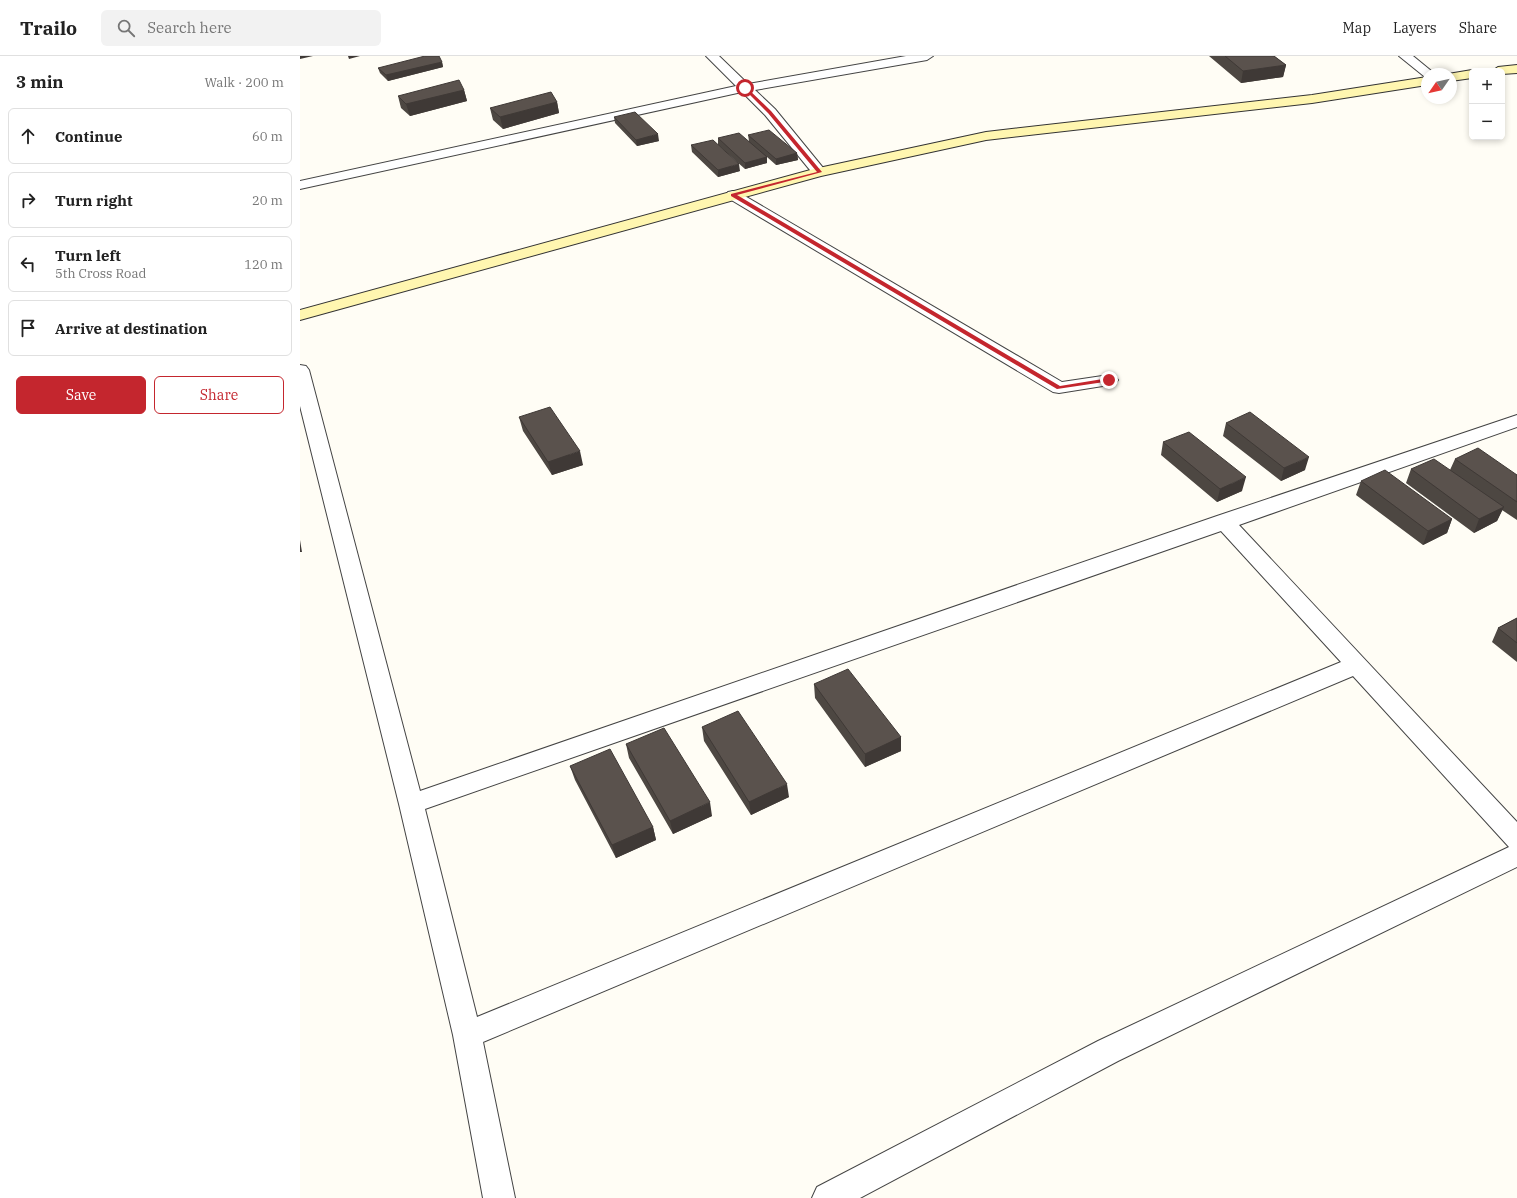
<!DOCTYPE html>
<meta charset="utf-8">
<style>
:root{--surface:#fff;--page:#f2f2f2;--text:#222;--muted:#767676;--line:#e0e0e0;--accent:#c4262e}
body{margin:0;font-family:"IBM Plex Serif",serif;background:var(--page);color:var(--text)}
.controls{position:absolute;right:12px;top:12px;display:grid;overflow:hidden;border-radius:6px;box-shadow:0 2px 6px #0003}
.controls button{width:36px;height:36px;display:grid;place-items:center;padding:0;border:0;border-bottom:1px solid var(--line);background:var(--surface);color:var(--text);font:20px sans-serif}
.compass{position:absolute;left:1121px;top:12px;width:36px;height:36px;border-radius:50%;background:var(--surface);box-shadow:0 2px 6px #0003;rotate:236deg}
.stop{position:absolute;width:12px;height:12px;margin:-9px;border:3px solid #c4262e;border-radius:50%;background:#fff}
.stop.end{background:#c4262e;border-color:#fff;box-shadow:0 1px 4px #0008}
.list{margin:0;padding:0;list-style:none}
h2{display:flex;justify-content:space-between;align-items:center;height:52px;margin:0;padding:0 16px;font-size:17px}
h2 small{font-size:13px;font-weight:400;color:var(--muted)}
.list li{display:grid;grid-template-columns:26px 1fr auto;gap:12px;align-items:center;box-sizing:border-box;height:56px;margin:0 8px 8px;padding:0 8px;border:1px solid var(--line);border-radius:6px}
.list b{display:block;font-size:15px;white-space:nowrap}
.list p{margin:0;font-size:13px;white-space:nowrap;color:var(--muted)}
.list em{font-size:13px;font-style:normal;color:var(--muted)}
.actions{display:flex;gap:8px;padding:12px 16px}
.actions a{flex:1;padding:9px 0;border:1px solid var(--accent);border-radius:6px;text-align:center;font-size:14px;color:var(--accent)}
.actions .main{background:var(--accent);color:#fff}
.icon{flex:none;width:22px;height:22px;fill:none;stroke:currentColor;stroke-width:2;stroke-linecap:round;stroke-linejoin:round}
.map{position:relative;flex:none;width:1217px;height:1142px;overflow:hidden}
header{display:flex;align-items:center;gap:24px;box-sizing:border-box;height:56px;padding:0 20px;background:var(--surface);border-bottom:1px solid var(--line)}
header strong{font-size:19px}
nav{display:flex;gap:22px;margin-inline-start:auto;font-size:14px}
.search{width:280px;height:36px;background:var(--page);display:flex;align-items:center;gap:10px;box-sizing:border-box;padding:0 14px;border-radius:6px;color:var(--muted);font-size:15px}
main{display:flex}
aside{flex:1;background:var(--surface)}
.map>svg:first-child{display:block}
</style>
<header>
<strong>Trailo</strong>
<div class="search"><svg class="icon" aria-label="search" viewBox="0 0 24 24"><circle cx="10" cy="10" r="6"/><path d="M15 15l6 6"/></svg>Search here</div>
<nav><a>Map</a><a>Layers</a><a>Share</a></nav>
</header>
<main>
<aside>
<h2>3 min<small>Walk · 200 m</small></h2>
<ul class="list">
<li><svg class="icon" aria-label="ahead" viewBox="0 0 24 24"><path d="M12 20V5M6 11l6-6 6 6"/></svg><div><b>Continue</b></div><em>60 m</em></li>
<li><svg class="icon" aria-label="right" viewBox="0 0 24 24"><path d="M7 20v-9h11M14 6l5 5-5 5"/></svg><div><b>Turn right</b></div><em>20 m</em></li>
<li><svg class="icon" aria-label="left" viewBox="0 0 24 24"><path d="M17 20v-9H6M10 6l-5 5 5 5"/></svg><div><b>Turn left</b><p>5th Cross Road</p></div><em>120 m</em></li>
<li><svg class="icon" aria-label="arrive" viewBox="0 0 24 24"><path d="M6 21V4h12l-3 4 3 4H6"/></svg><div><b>Arrive at destination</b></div></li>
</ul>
<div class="actions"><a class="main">Save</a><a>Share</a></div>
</aside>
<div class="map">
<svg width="1217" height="1142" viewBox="0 0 1217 1142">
<rect width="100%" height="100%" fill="#fffdf5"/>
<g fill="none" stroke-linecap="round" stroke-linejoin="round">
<g stroke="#444" stroke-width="2">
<path id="street" d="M406,0H419L448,28L606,0H633L627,4L455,34L475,53L524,113L526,116L524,119H514L465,59L442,36L0,133V125L436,30Z
M1099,0H1113L1135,18H1127V21H1125Z
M433,135L438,136L762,326L809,319L815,320L818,324L815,328L809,329L759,337L753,336L428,142L426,139L428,136Z
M0,309L6,310L9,314L120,735L917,460L1217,359V371L939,469L1217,766V811L818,1005L560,1142H512L517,1131L798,985L1209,791L1053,620L183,986L215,1142H183L153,979L99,748L0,350ZM921,475L1041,606L177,961L125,753Z"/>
</g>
<g stroke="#333" stroke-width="2">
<path id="secondary" d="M1217,9V17L1202,18V15H1192L1198,11Z
M1172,14L1175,15H1172V22L1151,25V18H1148Z
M1127,21V29L1012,47L686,84L521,120L0,264V254L514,113L686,76L1012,39Z"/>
</g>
<use href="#street" fill="#fff" fill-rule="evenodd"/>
<use href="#secondary" fill="#fff6b0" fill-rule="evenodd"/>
</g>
<path fill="#4d4742" d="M909,0H974L986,9L983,21L941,27Z
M142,6L143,11L88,25L80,17L78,12Z
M164,34L167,45L110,60L101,52L98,40Z
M257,46L259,57L203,73L193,64L190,52Z
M314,61L359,85L337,90L315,67Z
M448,79L497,97L498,104L476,109L467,101V107L445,113L418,89V82L449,85Z
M391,89L440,115L418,121L392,96Z
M219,361L283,409L252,419L223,375Z
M926,367L1005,414L981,425L923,380Z
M863,386L942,435L917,446L861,399Z
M1155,403L1217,419V464L1202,454L1197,465L1174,477L1106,427L1111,413L1150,414Z
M1061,425L1152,463L1147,477L1123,489L1056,439Z
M1217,562V606L1192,586L1198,572Z
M514,628L601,681V695L565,711L515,642Z
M402,671L489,741L451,759L404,685Z
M326,688L412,760L373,778L329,702Z
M270,710L353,771L356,784L316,802L275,724Z"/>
<path fill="#3f3936" d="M0,0H13L0,3Z
M48,0H60L49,3Z
M142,6L143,11L88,25L86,19Z
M986,9L983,21L941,27L943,15Z
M164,34L167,45L110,60L106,48Z
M257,46L259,57L203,73L200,61Z
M358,78L359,85L337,90L336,84Z
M497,97L498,104L476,109V103Z
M467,101V107L445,113V107Z
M439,108L440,115L418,121V114Z
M280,395L283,409L252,419L248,406Z
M1009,401L1005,414L981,425L984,412Z
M946,421L942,435L917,446L920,433Z
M1204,451L1197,465L1174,477L1179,463Z
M1152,463L1147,477L1123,489L1128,475Z
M0,484L2,496H0Z
M601,681V695L565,711V698Z
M487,728L489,741L451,759L449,746Z
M410,746L412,760L373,778L370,765Z
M353,771L356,784L316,802L312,789Z"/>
<path fill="#5a524d" stroke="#3f3936" d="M125,0H139L142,6L86,19L78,12Z
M925,0H974L986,9L943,15Z
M159,24L164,34L106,48L98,40Z
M251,36L257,46L200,61L190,52Z
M335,56L358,78L336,84L314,61Z
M469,74L497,97L476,103L448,79Z
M439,77L467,101L445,107L418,82Z
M413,84L439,108L418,114L391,89Z
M250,351L280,395L248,406L219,361Z
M950,356L1009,401L984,412L926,367Z
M889,376L946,421L920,433L863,386Z
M1178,392L1217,419V446L1155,403Z
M1134,403L1204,451L1179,463L1111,413Z
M1085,414L1152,463L1128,475L1061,425Z
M1217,562V587L1198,572Z
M548,613L601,681L565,698L514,628Z
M438,655L487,728L449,746L402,671Z
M364,672L410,746L370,765L326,688Z
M310,693L353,771L312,789L270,710Z"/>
<path fill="#c4262e" d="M446,31L471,55L522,116L437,139L760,330L809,322L811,325L757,333L431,140V138L517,116L468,57L443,32Z"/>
</svg>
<div class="controls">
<button>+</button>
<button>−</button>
</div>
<svg class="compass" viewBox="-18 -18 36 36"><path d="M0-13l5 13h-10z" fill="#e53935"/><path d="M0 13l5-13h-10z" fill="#767676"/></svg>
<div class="stop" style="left:445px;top:32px"></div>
<div class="stop end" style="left:809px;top:324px"></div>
</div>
</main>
